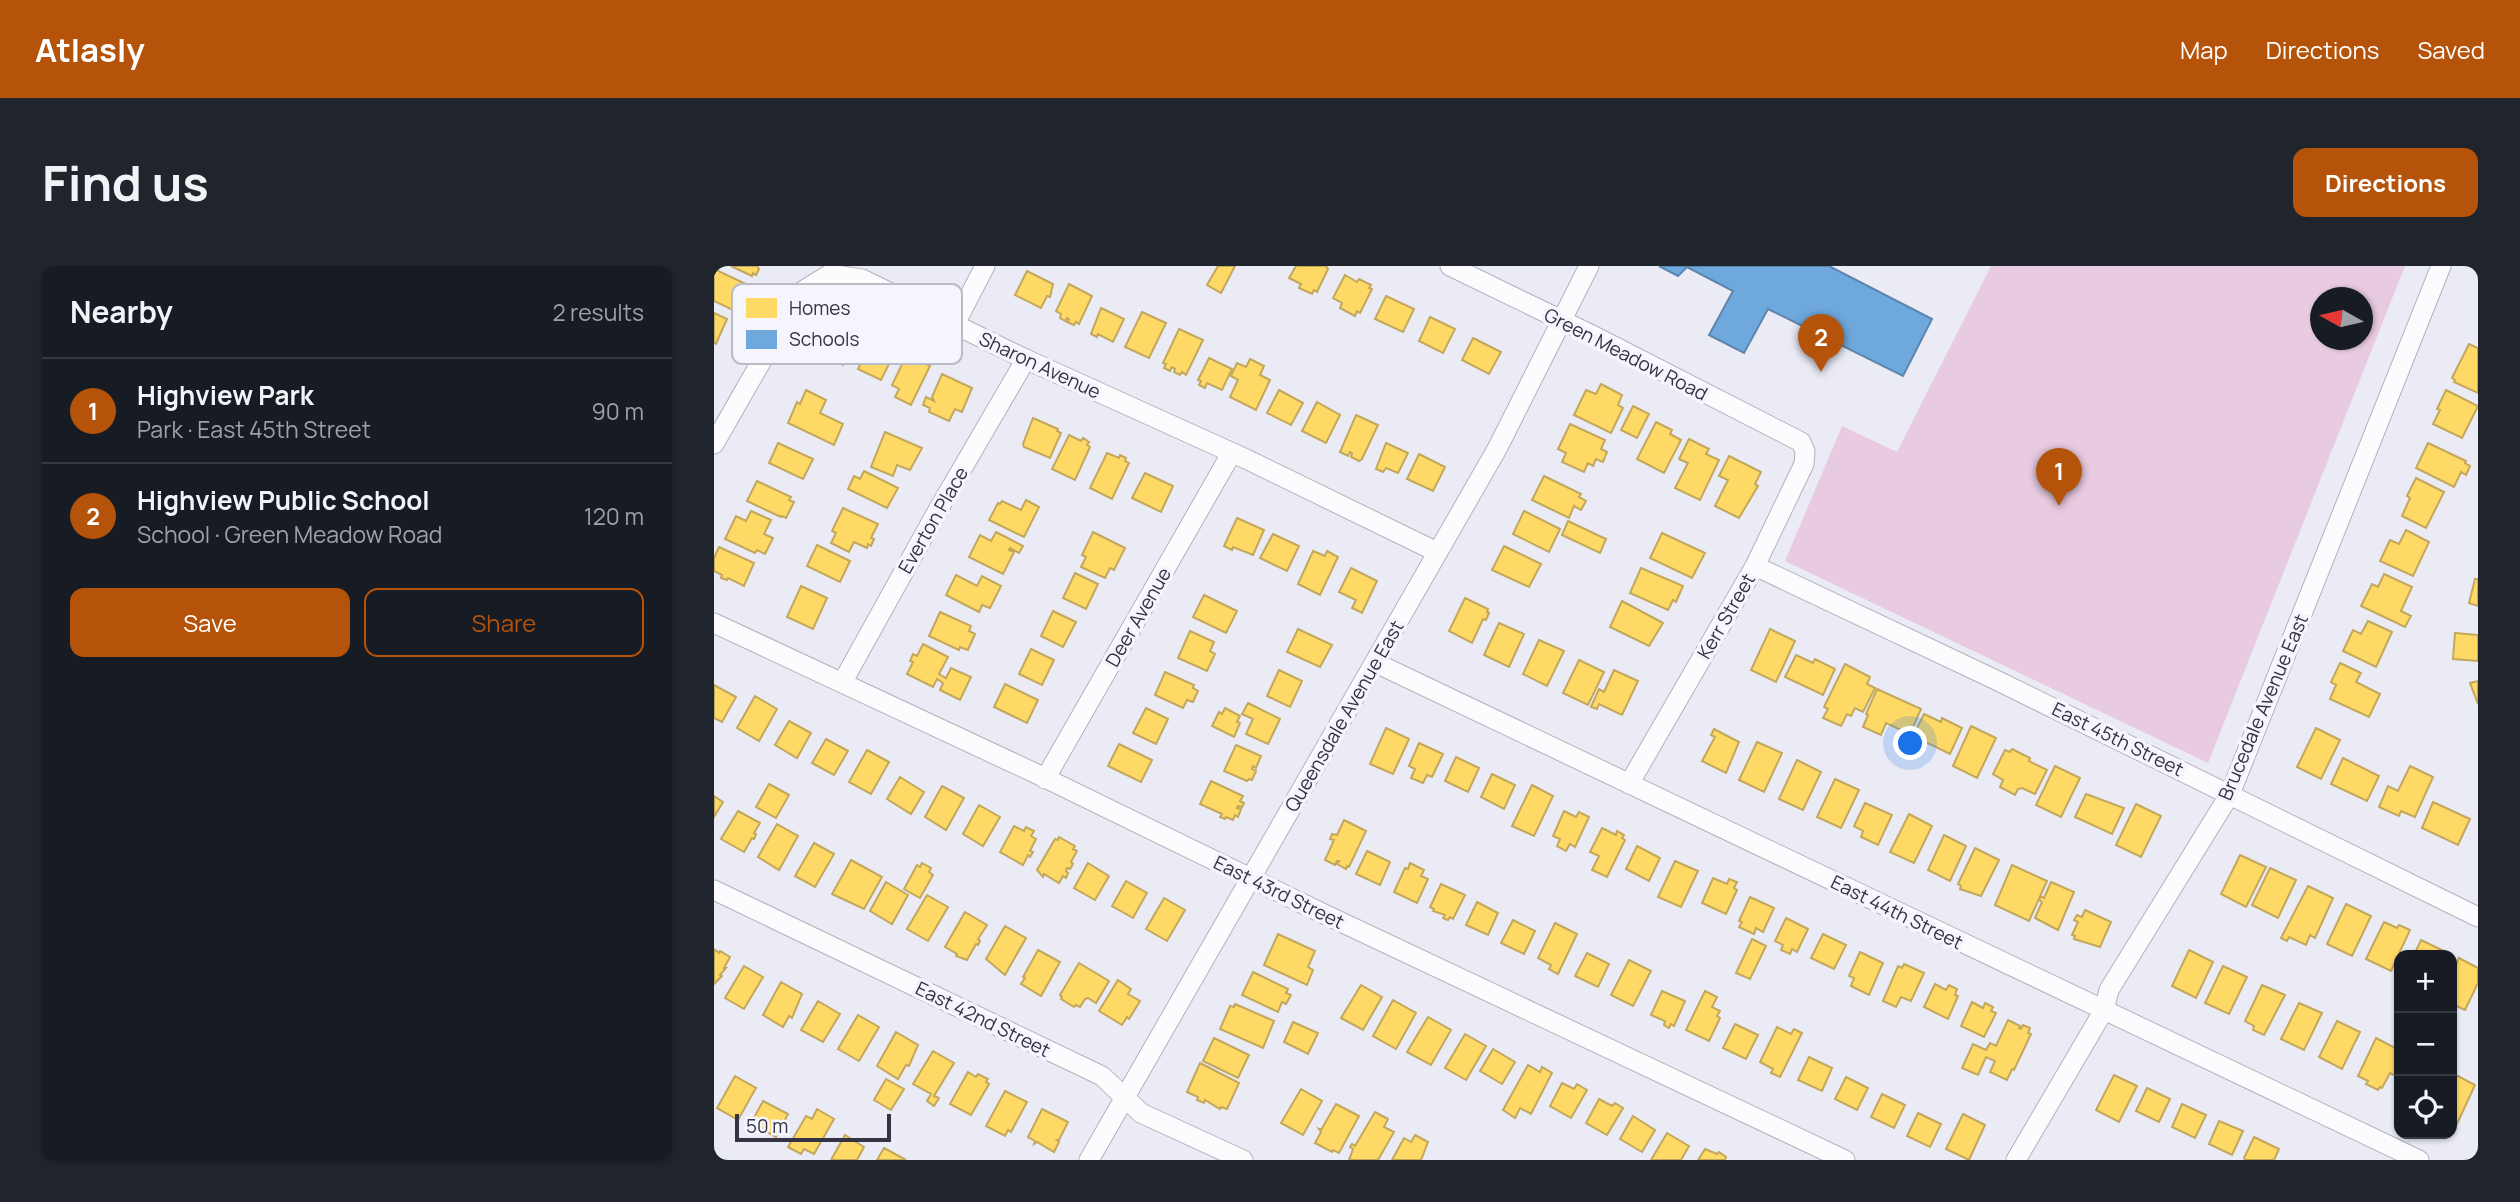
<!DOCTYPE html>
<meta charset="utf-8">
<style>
:root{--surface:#171b24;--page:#20242c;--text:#f1f3f6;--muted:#9ea1a6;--line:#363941;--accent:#b45309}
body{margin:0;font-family:Manrope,sans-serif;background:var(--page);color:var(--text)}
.controls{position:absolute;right:21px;bottom:21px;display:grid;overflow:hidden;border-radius:14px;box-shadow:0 2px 5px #0004}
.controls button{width:63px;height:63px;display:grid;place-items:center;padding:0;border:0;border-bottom:2px solid var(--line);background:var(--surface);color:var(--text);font:35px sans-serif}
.compass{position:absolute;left:1596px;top:21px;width:63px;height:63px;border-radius:50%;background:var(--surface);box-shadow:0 2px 5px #0004;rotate:278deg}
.scale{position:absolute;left:21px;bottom:18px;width:156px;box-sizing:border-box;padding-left:7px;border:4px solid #334;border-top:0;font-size:19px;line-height:24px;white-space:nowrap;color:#334;-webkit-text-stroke:5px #f5f5fe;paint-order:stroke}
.you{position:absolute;left:1197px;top:478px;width:24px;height:24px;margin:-18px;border:5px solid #fff;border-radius:50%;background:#1a73e8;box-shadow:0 0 0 10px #1a73e833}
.badge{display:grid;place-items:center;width:46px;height:46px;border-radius:50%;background:var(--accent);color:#fff;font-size:23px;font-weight:700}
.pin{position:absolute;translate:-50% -58px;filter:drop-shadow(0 2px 4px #0008)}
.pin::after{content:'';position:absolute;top:37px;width:24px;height:21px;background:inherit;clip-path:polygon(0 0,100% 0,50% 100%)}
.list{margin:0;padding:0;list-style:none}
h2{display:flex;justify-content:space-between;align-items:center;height:91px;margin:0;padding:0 28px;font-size:30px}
h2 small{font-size:23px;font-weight:400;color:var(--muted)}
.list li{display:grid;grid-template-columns:46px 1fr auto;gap:21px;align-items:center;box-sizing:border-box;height:105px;padding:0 28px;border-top:2px solid var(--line)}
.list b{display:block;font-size:26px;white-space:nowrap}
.list p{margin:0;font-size:23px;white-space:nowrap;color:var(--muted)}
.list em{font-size:23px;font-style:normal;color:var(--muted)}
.actions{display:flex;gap:14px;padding:21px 28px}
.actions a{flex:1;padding:16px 0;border:2px solid var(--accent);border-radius:14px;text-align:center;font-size:24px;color:var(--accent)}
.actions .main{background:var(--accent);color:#fff}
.icon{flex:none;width:38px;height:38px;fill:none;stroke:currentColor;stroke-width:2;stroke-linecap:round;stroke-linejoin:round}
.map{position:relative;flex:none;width:1764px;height:894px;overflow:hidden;border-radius:14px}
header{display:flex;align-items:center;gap:42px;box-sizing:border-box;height:98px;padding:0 35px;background:var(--accent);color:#fff}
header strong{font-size:33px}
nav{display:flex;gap:38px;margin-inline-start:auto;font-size:24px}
.intro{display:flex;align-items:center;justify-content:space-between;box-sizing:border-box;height:168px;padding:0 42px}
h1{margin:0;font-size:49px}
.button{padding:18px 32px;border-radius:14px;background:var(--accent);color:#fff;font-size:24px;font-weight:700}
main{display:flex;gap:42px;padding:0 42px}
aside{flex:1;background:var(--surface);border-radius:14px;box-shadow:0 2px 5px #0004}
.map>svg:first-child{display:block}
</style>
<header>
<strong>Atlasly</strong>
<nav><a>Map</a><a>Directions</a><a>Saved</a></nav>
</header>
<div class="intro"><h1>Find us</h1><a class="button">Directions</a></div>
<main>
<aside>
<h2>Nearby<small>2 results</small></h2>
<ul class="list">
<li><span class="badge">1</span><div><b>Highview Park</b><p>Park · East 45th Street</p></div><em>90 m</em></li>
<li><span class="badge">2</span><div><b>Highview Public School</b><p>School · Green Meadow Road</p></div><em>120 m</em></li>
</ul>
<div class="actions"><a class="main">Save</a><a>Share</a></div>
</aside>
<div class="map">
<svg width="1764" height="894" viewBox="0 0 1764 894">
<rect width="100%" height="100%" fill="#eaebf5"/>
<path fill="#e9cbe1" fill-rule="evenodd" d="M1277,0H1691L1494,497L1071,295L1128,160L1183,186ZM1606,32H1648V74H1606Z"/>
<path fill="#ffd966" stroke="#c2a75c" stroke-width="2" d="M17,0H43L45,3L42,9L39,7L38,10Z
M504,0H521L507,27L493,19Z
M582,0H612L614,3L603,26L600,24L598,28L585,22L587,18L575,12Z
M0,3L36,20L23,46L0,35Z
M313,5L339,18L336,31L333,30L327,42L301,29Z
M631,9L643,16L645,13L657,19L655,22L658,23L646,47L643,45L641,50L626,42L628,37L619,32Z
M355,18L378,30L365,58L362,56L360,59L353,56L355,53L353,52L351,55L346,52L347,48L342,45Z
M672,30L700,43L689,66L661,53Z
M387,42L410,53L399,76L384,68L383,71L377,68Z
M428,46L452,57L435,92L411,81Z
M0,47L13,53L2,78L0,77Z
M716,51L741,63L729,87L705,75Z
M121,57L144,68L129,99L106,88Z
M465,63L489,74L472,109L468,106L466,109L460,106L461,103L458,101L456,105L450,102L452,98L449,97Z
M159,72L182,84L167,114L144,103Z
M759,72L787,86L775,108L748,94Z
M1755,78L1764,82V127L1740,116L1741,114L1738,112Z
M193,88L216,100L197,139L181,131L185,123L178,119Z
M495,92L518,103L508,124L493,117L491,122L485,119L487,115L484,114Z
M536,93L550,100L546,109L556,114L542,144L516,131L524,114L517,110L523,97L532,101Z
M228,108L258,122L248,146L241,143L235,155L215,146L216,142L209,139L212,131L220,135L218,131Z
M887,118L908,129L904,139L909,142L897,167L860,149L872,124L882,128Z
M92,124L112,134L106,147L129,158L120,179L74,157L83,136L86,138Z
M565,124L589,137L577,159L553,147Z
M1732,124L1764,140L1748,172L1719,158L1726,144L1723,143Z
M603,136L626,149L612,177L588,165Z
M919,140L935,148L923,172L907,164Z
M642,149L664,159L648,193L645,195L637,191L638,187L636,186L634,190L626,186Z
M319,152L344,163L343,165L347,167L336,192L310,181L309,178Z
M942,156L958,164L956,168L967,174L950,207L923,193Z
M856,158L891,174L887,183L893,186L889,196L882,193L879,200L874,197L870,206L848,196L852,187L844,183Z
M171,166L208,182L196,204L183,199L179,210L157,201Z
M355,169L367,175L369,172L375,176L373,179L376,181L361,214L338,203Z
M975,173L995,183L992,188L1005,194L986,234L961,222L974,197L965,193Z
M64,177L99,193L89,213L55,197Z
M672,177L694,187L684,207L672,202L669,206L662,203Z
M1714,177L1752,195L1751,197L1756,200L1752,209L1747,206L1740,221L1702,202Z
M393,187L405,192L406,189L412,192L411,195L415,197L398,233L376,222Z
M705,188L731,201L719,225L693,213Z
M1015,190L1047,206L1041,218L1044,220L1025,252L1001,240L1014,214L1005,210Z
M150,205L184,222L173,242L134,223L140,210L146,213Z
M431,207L459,220L447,246L418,232Z
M830,210L867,228L865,231L872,235L867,244L860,240L855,252L818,234Z
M1702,212L1730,226L1712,262L1688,250L1696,232L1693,230Z
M43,215L77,231L75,234L80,236L72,252L68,250L67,251L33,235Z
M312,234L325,241L310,271L275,254L284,237L286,238L288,235L307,244Z
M129,242L164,258L157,272L160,273L157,280L154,278L153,282L140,276L135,286L117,277L122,267L118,265Z
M37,245L57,254L50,268L59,272L51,288L43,284L41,287L11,273L22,250L32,255Z
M810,245L846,263L835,286L799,268Z
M523,252L550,264L539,289L519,281L518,284L510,280Z
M854,255L892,273L886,287L848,269Z
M1692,264L1715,276L1699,310L1666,295L1676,274L1685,278Z
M282,266L309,280L305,287L296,282L295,284L300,286L289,308L255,291L266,269L277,275Z
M379,266L411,282L400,304L396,302L391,312L367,301L372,291L368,289Z
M948,267L991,287L978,312L936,292Z
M559,268L585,280L573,305L546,292Z
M103,279L136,295L126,316L93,300Z
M790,280L827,298L815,321L778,304Z
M5,281L40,297L30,320L14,312L13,314L7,312L8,309L0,305V292Z
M599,285L611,290L613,285L624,291L606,329L584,318Z
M637,302L663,315L648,347L638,342L642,334L625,326Z
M927,302L969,320L962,336L959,334L954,344L916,327Z
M361,307L384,318L372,343L349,332Z
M1670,308L1698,321L1687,345L1697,350L1691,361L1647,340L1658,318L1664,321Z
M242,309L263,320L268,310L287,320L276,342L268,339L265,346L232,329Z
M1761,313H1764V340L1755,337Z
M87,320L113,332L99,363L73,351Z
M490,329L523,345L512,367L479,351Z
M751,332L774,343L773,346L775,347L772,354L769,353L758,377L735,365Z
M908,335L949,357L935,380L896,361Z
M339,345L362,356L349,381L327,370Z
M226,346L257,360L255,365L261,368L254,384L246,381L245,384L215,370Z
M1654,355L1678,366L1662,401L1629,385L1639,364L1647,368Z
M785,357L810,368L795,401L770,389Z
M584,363L618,379L606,401L573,386Z
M1056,363L1081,375L1062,416L1037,404Z
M476,365L500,376L496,385L501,388L493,405L464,392Z
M1741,367L1764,369V395L1739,393Z
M825,374L850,385L833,420L809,408Z
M209,378L234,391L225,408L232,412L237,402L257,411L246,434L226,424L229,417L223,413L219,421L193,408L199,396L196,395L199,388L203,390Z
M317,383L340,394L328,419L305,408Z
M1082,389L1099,397L1101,393L1121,403L1109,429L1071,411Z
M865,394L890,406L874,439L849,427Z
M1626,397L1647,407L1642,416L1666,428L1655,451L1616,433L1622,419L1617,416Z
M1131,398L1156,411L1153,418L1161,422L1149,446L1141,442L1137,450L1133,448L1127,460L1109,452L1114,443L1110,441Z
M565,404L588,415L576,441L553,430Z
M900,404L924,415L908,449L885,438L883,443L877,441L885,423L890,426Z
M451,406L480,419L479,422L484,425L479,436L473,434L469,442L441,429Z
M1764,415V438L1756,417Z
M291,418L324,434L313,457L280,441Z
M0,419L22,431L8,456L0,452Z
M1163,423L1207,443L1196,468L1172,457L1167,469L1149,461L1154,449L1152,448Z
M41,430L63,443L45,475L23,462Z
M534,437L566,453L554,478L532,468L539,453L528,448Z
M432,442L454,453L442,478L419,467Z
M511,442L526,450L523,456L526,457L520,471L498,460L505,446L508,448Z
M1210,448L1227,456L1228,452L1248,462L1236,488L1199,470Z
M75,455L97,467L83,492L61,479Z
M1257,460L1282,472L1263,512L1239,500Z
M672,462L695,473L679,508L656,498Z
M1602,462L1626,474L1607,513L1583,501Z
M1000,463L1025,476L1012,507L988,495L1001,471L997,469Z
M112,473L134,485L120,509L98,497Z
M1043,476L1068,487L1050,526L1025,514Z
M705,477L729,488L718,511L713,509L709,517L697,512L701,503L695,500Z
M405,478L438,494L427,516L394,500Z
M522,479L547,490L542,502L539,500L538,503L542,505L538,514L535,513L533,515L510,505Z
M1298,483L1316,492L1315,495L1333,504L1321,528L1308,522L1304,523L1301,529L1286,521L1289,514L1279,508L1291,484L1296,486Z
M153,484L175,496L157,528L135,516Z
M742,491L765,502L754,526L731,515Z
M1629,492L1665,510L1653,535L1617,518Z
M1083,494L1107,506L1089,544L1065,533Z
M1341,500L1366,512L1347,551L1322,539Z
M1696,500L1719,511L1701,551L1687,545L1685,550L1665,541L1674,520L1684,525Z
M778,508L801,519L790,543L767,531Z
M186,511L210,526L197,548L173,533Z
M1121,513L1145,524L1127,562L1103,551Z
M497,515L529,530L526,535L530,537L528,541L524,540L523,542L527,543L524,551L521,549L519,554L512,551L511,553L506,551L508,548L486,538Z
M55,518L75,529L62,552L42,541Z
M818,519L839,530L820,570L798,560Z
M228,520L250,532L232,564L211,551Z
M1372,528L1410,542L1398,568L1361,551Z
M0,530L9,536L0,551Z
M1719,536L1756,553L1744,579L1708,562Z
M1151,537L1178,549L1164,579L1147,571L1149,565L1140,560Z
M1422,538L1447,550L1427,591L1402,579Z
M265,539L286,551L269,580L249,568Z
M24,545L46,557L40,567L42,568L40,573L38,572L30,586L7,573Z
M850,545L862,551L865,546L875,551L861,581L856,578L852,585L843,580L846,573L839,570Z
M1195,548L1218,560L1200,597L1176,586Z
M630,554L652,565L635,601L633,600L632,603L623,598L625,595H623L621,599L611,594L620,574L616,573L618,568L623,569Z
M63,558L84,570L65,604L44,591Z
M300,560L310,565L312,561L320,565L317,570L322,573L316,585L319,586L316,591L314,589L309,599L286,586Z
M888,562L902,569L903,565L910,569L908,572L911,574L893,611L878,604L885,590L876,586Z
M1230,569L1252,580L1236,615L1214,604Z
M345,571L361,580L359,583L363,585L357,596L359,598L356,603L353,602L352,605L354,607L352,612L349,610L345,617L330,608L329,611L323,604L341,573L344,574Z
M100,577L120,588L101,621L81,610Z
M923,580L946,592L935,615L912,603Z
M1261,582L1285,594L1267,630L1246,623L1247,620L1244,618Z
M653,585L676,596L666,619L642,608Z
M1526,589L1552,601L1532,641L1507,628Z
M137,594L168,611L150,643L118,628Z
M961,595L984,605L967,641L944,631Z
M208,597L217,602L215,606L219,609L206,632L190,623L203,599L206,601Z
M374,597L395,610L381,634L360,622Z
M696,597L710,604L707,610L714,613L703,637L680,626L691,602L694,603Z
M1298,599L1333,615L1315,655L1281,639Z
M1556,602L1582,614L1564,652L1538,639Z
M999,612L1013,618L1015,613L1023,616L1020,622L1023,624L1012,648L988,637Z
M412,615L433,627L419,652L398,640Z
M172,616L194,629L178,658L156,645Z
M1337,616L1360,626L1344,664L1321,652L1328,636L1325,634L1327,630L1330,632Z
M727,618L751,629L739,653L736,651L734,654L729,652L731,649L719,645L720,643L716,641Z
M1594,620L1619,632L1601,672L1596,669L1592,679L1575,671L1573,675L1567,672Z
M213,629L234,641L214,675L193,663Z
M1036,631L1060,642L1049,666L1042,662L1040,668L1025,661L1028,656L1025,655Z
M450,632L471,644L453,675L432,663Z
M763,636L784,647L774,669L752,659Z
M1632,638L1657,650L1638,690L1613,678Z
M1371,644L1397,656L1386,681L1360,673L1361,670L1358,669L1364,656L1360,654L1363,649L1368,651Z
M251,646L273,659L264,673L266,675L264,679L262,678L253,694L242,690L243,688L231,681Z
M1072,652L1094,663L1083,686L1078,683L1076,688L1067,684L1069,679L1061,675Z
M799,654L821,665L810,688L787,677Z
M1670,656L1683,662L1685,659L1696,664L1677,705L1652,693Z
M841,657L863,668L844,708L835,703L837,699L824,692Z
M291,660L312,672L291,709L272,693Z
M564,668L601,685L594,701L599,704L593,719L550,699Z
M1109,668L1132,679L1120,703L1097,692Z
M1038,673L1052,680L1036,713L1022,707Z
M1707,674L1732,686L1731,689H1700Z
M0,683L5,687L6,685L16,691L10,702H12L6,709L8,710L0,718Z
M324,684L346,696L327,730L307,718L311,712L309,711Z
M1475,684L1499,696L1482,732L1458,720Z
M1146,686L1169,697L1155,729L1137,720L1140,712L1135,710Z
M873,687L895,698L884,721L861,710Z
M1745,692L1764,702V717L1751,744L1738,738V708Z
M915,694L937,705L919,740L897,729Z
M365,697L395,715L382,737L374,732L371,733L366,741L362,739L360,741L347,733L348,731L346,729Z
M1190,698L1210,707L1197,735L1187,731L1182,741L1169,735L1184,700L1188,702Z
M30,700L49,711L30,743L11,732Z
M1509,700L1533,711L1515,748L1491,737Z
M539,706L574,723L572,727L577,729L572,738L568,736L564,746L528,729Z
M404,714L417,723L414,728L426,735L415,753L413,751L408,759L385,745Z
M67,716L88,728L78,752L75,750L69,761L49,749Z
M1221,718L1232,724L1235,719L1243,723L1241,729L1244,730L1234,753L1210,741Z
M647,719L668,731L649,764L627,752Z
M1548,719L1571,729L1550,769L1539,764L1540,760L1531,755Z
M948,725L971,735L960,760L957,758L955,762L950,759L951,755L937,749Z
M991,725L1003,731L998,741L1006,745L1003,750L1006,752L995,775L972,764Z
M679,734L702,747L682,783L659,770Z
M104,735L126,748L109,776L87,764Z
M1258,736L1269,742L1271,737L1279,741L1277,745L1282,747L1270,771L1247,760Z
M1585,737L1608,747L1590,784L1567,773Z
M521,738L560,755L549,782L506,763L516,740L520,741Z
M144,749L165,761L145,795L124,783Z
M714,751L737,764L717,799L693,786Z
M1294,754L1306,760L1305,762L1307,763L1309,759L1316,762L1314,767L1317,768L1300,804L1298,803L1293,814L1276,806L1281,795L1272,791L1264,809L1248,802L1259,778L1272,784L1276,777L1282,780Z
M1623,755L1646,766L1628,803L1605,791Z
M579,756L604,767L594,788L570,776Z
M1021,758L1044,769L1032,793L1009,782Z
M1063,761L1077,768L1080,763L1088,767L1066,811L1057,807L1059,803L1046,796Z
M182,766L204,779L195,800L192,799L184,813L163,800Z
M751,768L772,780L752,814L731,802Z
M500,772L535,789L524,812L489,795Z
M1662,772L1685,784L1684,811L1676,807L1668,822L1666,821L1664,824L1652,818L1654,815L1644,810Z
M779,783L801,796L788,818L766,805Z
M219,785L240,797L220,830L225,832L220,840L213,835L217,828L199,818Z
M1095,791L1118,802L1108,825L1084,814Z
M486,797L525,817L513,843L507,841L506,843L491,834L490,837L483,834L484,831L473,826Z
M814,799L826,806L828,801L838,807L817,848L806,842L801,852L789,844Z
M254,806L262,811L264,808L274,813L272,816L275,818L257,849L236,838Z
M1738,807L1761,819L1743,858L1739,860Z
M1400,809L1423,820L1405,856L1382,844Z
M21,810L42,822L24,854L3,842Z
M1132,811L1154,822L1143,844L1121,833Z
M172,813L190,823L177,844L160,834Z
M848,817L860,823L863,818L873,824L857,852L836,840Z
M1433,822L1456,833L1445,856L1422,845Z
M587,823L608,835L589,869L567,857Z
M291,825L313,836L297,866L294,864L291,870L272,860Z
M1168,828L1191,839L1180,862L1157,851Z
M885,833L898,840L901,837L909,842L893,869L872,857Z
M49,835L74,848L62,871L37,857Z
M622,838L645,850L625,887L619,884L618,886L601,877L607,866L605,863L607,864Z
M1468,838L1492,849L1481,872L1458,861Z
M103,843L120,853L100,888L90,883L87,888L74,881L92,850L98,853Z
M328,843L354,856L345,874H343L345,876L340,886L323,876L320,878L321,875L314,871Z
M661,846L674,853L670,861L680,866L664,894H635L639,883L636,881L638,878L641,880Z
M1204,847L1227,858L1216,881L1193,870Z
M1249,848L1271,859L1255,894L1232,883Z
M919,850L941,864L928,886L906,873Z
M1505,855L1529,865L1518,889L1495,878Z
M953,867L975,880L967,894H937Z
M131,869L150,881L143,894H117Z
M701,869L714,876L707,894H678L690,872L697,876Z
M1540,871L1565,883L1560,894H1531L1530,892Z
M170,882L192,894H163Z
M991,883L1003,888L1005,886L1012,891L1011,894H984Z"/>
<path fill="#6fa8dc" stroke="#5d85ae" stroke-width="2" d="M945,0H1115L1218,53L1189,110L1054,43L1030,87L995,69L1019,25L973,1L964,10Z"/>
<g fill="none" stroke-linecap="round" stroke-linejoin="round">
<g stroke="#b2b2be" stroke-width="21">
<path id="street" d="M736,0L880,70L1087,176L1091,185L1090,198L1041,300L915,518
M241,58L271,0
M0,178L87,26L116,8L148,13L307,91L532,193L723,286
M1041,300L1282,414L1764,651
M0,357L325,509L610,648L1131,894
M662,397L1705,894
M128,417L224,244L312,93
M331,513L517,188
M0,624L388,810L427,847L529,894
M375,894L783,183L875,0
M1302,894L1390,744L1395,724L1516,528L1727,0"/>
</g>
<use href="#street" stroke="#fcfcfe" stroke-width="19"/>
</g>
<g text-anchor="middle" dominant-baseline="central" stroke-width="7" stroke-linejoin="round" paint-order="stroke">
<g font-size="19" fill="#334" stroke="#f5f5fe">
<text transform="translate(912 88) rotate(27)">Green Meadow Road</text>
<text transform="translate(326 99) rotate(25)">Sharon Avenue</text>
<text transform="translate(219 254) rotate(-60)">Everton Place</text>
<text transform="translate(1012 350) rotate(-60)">Kerr Street</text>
<text transform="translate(424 351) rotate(-60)">Deer Avenue</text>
<text transform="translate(1549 441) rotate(-67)">Brucedale Avenue East</text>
<text transform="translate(630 450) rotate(-60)">Queensdale Avenue East</text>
<text transform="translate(1404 473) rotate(26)">East 45th Street</text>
<text transform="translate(565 626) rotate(26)">East 43rd Street</text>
<text transform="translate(1183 646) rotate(26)">East 44th Street</text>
<text transform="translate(269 753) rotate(26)">East 42nd Street</text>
</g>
</g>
<rect x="18" y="18" width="230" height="80" rx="10" fill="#f5f5fe" stroke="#bbbbc6" stroke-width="2"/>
<rect x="32" y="32" width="31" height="20" fill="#ffd966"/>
<rect x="32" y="64" width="31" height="19" fill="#6fa8dc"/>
<g font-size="19" fill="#334">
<text x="75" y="49">Homes</text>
<text x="75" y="80">Schools</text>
</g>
</svg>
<div class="controls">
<button>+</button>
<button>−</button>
<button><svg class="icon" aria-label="locate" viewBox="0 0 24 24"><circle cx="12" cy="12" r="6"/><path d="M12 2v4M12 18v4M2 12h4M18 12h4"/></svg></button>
</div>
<svg class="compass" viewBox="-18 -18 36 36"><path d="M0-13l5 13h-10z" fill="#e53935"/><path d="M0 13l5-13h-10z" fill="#9ea1a6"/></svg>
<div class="scale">50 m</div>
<div class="you"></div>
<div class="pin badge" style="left:1345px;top:240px">1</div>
<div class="pin badge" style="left:1107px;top:106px">2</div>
</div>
</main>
